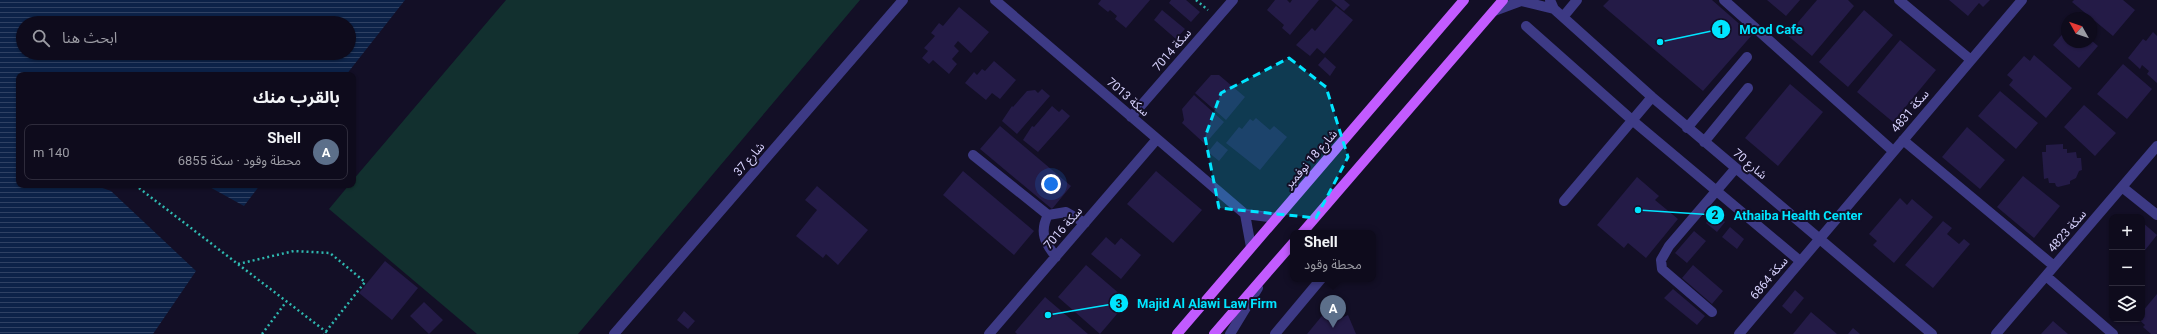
<!DOCTYPE html>
<html lang="ar">
<meta charset="utf-8">
<style>
:root{--surface:#0e0b1c;--page:#1c1929;--text:#f1f3f6;--muted:#9b9ba3;--line:#2e2b3b;--accent:#00e5ff}
body{margin:0;font-family:Roboto,"Noto Sans Arabic",sans-serif;background:var(--page);color:var(--text);direction:rtl}
.controls{position:absolute;right:12px;bottom:12px;display:grid;overflow:hidden;border-radius:8px;box-shadow:0 1px 3px #0004}
.controls button{width:36px;height:36px;display:grid;place-items:center;padding:0;border:0;border-bottom:1px solid var(--line);background:var(--surface);color:var(--text);font:20px sans-serif}
.compass{position:absolute;left:2061px;top:12px;width:36px;height:36px;border-radius:50%;background:var(--surface);box-shadow:0 1px 3px #0004;rotate:310deg}
.you{position:absolute;left:1051px;top:184px;width:14px;height:14px;margin:-10px;border:3px solid #fff;border-radius:50%;background:#1a73e8;box-shadow:0 0 0 6px #1a73e833}
.badge{display:grid;place-items:center;width:26px;height:26px;border-radius:50%;background:var(--accent);color:#fff;font-size:13px;font-weight:700}
.pin{position:absolute;translate:-50% -33px;filter:drop-shadow(0 1px 2px #0008)}
.pin::after{content:'';position:absolute;top:21px;width:14px;height:12px;background:inherit;clip-path:polygon(0 0,100% 0,50% 100%)}
.popup{position:absolute;left:1290px;top:230px;width:86px;height:52px;box-sizing:border-box;display:grid;place-content:center;border-radius:8px;background:var(--surface);filter:drop-shadow(0 1px 3px #0005);font-size:13px;white-space:nowrap;color:var(--muted)}
.popup b{font-size:15px;color:var(--text)}
.popup::after{content:'';position:absolute;left:50%;top:100%;margin-left:-8px;border:8px solid transparent;border-top-color:var(--surface)}
.list{margin:0;padding:0;list-style:none}
h2{display:flex;justify-content:space-between;align-items:center;height:52px;margin:0;padding:0 16px;font-size:17px}
h2 small{font-size:13px;font-weight:400;color:var(--muted)}
.list li{display:grid;grid-template-columns:26px 1fr auto;gap:12px;align-items:center;box-sizing:border-box;height:56px;margin:0 8px 8px;padding:0 8px;border:1px solid var(--line);border-radius:8px}
.list b{display:block;font-size:15px;white-space:nowrap}
.list p{margin:0;font-size:13px;white-space:nowrap;color:var(--muted)}
.list em{font-size:13px;font-style:normal;color:var(--muted)}
.icon{flex:none;width:22px;height:22px;fill:none;stroke:currentColor;stroke-width:2;stroke-linecap:round;stroke-linejoin:round}
.map{position:relative;flex:none;width:2157px;height:334px;overflow:hidden;direction:ltr}
.search{position:absolute;background:var(--surface);box-shadow:0 1px 3px #0004;left:16px;top:16px;width:340px;height:44px;display:flex;align-items:center;gap:10px;box-sizing:border-box;padding:0 14px;border-radius:22px;color:var(--muted);font-size:15px}
.panel{position:absolute;background:var(--surface);box-shadow:0 1px 3px #0004;left:16px;top:72px;width:340px;height:116px;border-radius:8px;direction:rtl}
.map>svg:first-child{display:block}
</style>
<div class="map">
<svg width="2157" height="334" viewBox="0 0 2157 334">
<defs>
<pattern id="water-rules" width="6" height="5" patternUnits="userSpaceOnUse"><rect width="6" height="5" fill="#0c2248"/><path d="M0 2.5h6" fill="none" stroke="#2f4163"/></pattern>
</defs>
<rect width="100%" height="100%" fill="#130f26"/>
<path fill="#12302f" d="M506,0H860L578,334H477L329,209L349,185H353V180Z"/>
<path fill="url(#water-rules)" fill-rule="evenodd" d="M0,0H405L346,75H19V185H94L111,191L196,271L153,334H0ZM23,23H349V53H23Z
M206,185H260L244,206Z"/>
<path fill="#241b47" d="M1101,0H1150L1126,28L1115,19L1117,16L1110,10L1108,12L1098,4Z
M1171,0H1186L1200,12L1191,22L1169,3Z
M1275,0H1287L1290,3L1292,0H1319L1290,35L1282,28L1284,25L1267,10Z
M1331,0H1344L1350,5L1344,11Z
M1609,0H1712L1752,35L1703,91L1603,6Z
M1767,0H1800L1786,16Z
M1817,0H1848L1854,6L1812,56L1787,35Z
M1949,0H1990L1983,7L1979,3L1968,16Z
M2074,0H2123L2135,10L2113,36L2072,2Z
M1336,6L1353,20L1324,54L1317,48L1310,56L1296,45L1312,28L1315,31Z
M959,7L989,32L971,53L958,41L954,46L959,51L952,59L957,64L949,74L933,60L929,64L922,58L928,51L924,48L935,36L931,33L939,23L943,26Z
M1162,10L1185,29L1176,39L1154,20Z
M1864,10L1893,35L1848,87L1819,62Z
M2067,29V42H2091V40L2098,46L2079,68L2053,45Z
M2153,32L2157,36V83L2147,74L2149,71L2142,65L2140,69L2128,58L2143,39L2146,41Z
M1900,40L1936,70L1893,122L1857,92Z
M2034,55L2072,88L2046,118L2009,85L2013,80L2007,75L2024,56L2030,61Z
M1325,57L1336,67L1330,76L1318,65Z
M994,61L1016,80L1000,99L992,93L986,100L965,83L974,72L977,75L982,69L985,71Z
M2123,64L2152,89L2127,119L2097,94Z
M1211,75H1219L1245,97L1226,120L1195,93Z
M1790,84L1823,112L1778,166L1745,138Z
M1042,89L1050,96L1017,134L1002,121L1012,106L1013,107L1027,91L1035,90L1038,93Z
M2000,91L2038,123L2016,149L1978,116Z
M1194,95L1224,122L1205,144L1182,123L1184,120L1182,109Z
M2084,105L2116,133L2095,156L2064,127Z
M1052,106L1059,112L1062,109L1070,116L1038,152L1023,140L1032,126L1034,127Z
M1256,118L1270,130L1274,126L1287,137L1260,170L1226,143L1239,127L1242,129L1250,119L1253,121Z
M1000,126L1071,186L1052,209L980,149Z
M1967,127L2005,160L1980,189L1942,157Z
M1217,141L1228,150L1219,161L1208,152Z
M2063,144V149H2067V153L2076,152L2077,158H2081L2082,170L2079,171L2076,178L2070,181V184L2058,187L2056,186L2055,183H2049L2048,178L2044,179L2042,152H2046V145Z
M963,171L1034,231L1014,255L943,195Z
M1156,171L1202,210L1173,243L1127,204Z
M2023,176L2060,206L2034,238L1997,207Z
M1637,177L1659,196L1655,200L1678,219L1646,258L1628,243L1624,248L1597,225Z
M817,186L868,230L838,265L826,254L823,258L796,236L817,210L805,200Z
M1900,198L1907,205L1912,199L1933,217L1894,263L1873,245L1877,241L1869,234Z
M1714,213L1725,222L1717,232L1706,223Z
M1943,221L1952,228L1947,234L1959,244L1964,239L1970,244L1933,288L1905,265Z
M2142,222L2157,235L2142,254Z
M1730,227L1744,239L1737,249L1722,237Z
M1694,231L1706,241L1687,263L1675,253Z
M1106,237L1115,245L1121,238L1141,255L1121,279L1091,254Z
M385,261L418,288L392,320L359,293Z
M1086,265L1128,301L1100,334L1058,297Z
M1693,265L1723,291L1712,304L1682,278Z
M1673,289L1705,316L1697,325L1664,298Z
M1795,290L1804,298L1791,314L1782,306Z
M2157,294V334H2151L2143,327L2145,325L2138,319H2142V312Z
M1045,297L1088,334H1017L1015,332Z
M424,302L443,320L429,334L410,316Z
M684,311L695,321L688,329L677,320Z
M1326,311L1332,322L1348,315L1356,334H1307Z
M1811,312L1837,334H1793Z
M2053,321L2068,334H2041Z
M1853,328L1860,334H1848Z"/>
<g fill="none" stroke-linecap="round" stroke-linejoin="round">
<path stroke="#2fb8b0" stroke-width="2.5" stroke-dasharray="2 3" stroke-linecap="butt" d="M1196,0L1208,10
M135,185L329,334
M238,264L294,251L330,253L365,282L324,334
M262,334L286,302"/>
<path stroke="#3d3a85" stroke-width="10" d="M995,0L1245,214L1277,218
M1550,0L1554,9L1652,97L1932,334
M1724,0L1893,151
M1899,0L1971,60
M1494,11L1521,1L1554,9
M1563,17L1577,0
M1526,26L1632,120L1800,261
M1131,117L1233,0
M1687,128L1747,57
M1903,140L2054,266
M1704,142L1748,88
M973,155L1048,215L1066,212L1085,223
M2122,187L2157,215
M1564,201L1652,97
M1245,214L1251,247
M1048,215C1039,232 1045,243 1056,257
M2046,276L2113,334
M1712,312L1662,269L1661,260L1669,246L1735,169
M614,334L903,0
M989,334L1157,139
M1230,334L1258,288
M1275,334L1321,279
M1739,334L2022,0
M1996,334L2157,146"/>
<path stroke="#c25bff" stroke-width="10" d="M1302,233L1503,0
M1177,334L1464,0
M1214,334L1293,243"/>
</g>
<path fill="#00e5ff" fill-opacity="0.2" stroke="#00e5ff" stroke-width="3" stroke-dasharray="8 5" stroke-linejoin="round" d="M1289,58L1326,87L1348,157L1316,218L1219,208L1205,137L1221,93Z"/>
<g text-anchor="middle" dominant-baseline="central" stroke-width="4" stroke-linejoin="round" paint-order="stroke">
<g font-size="12" fill="#d9d4ff" stroke="#130f26">
<text transform="translate(1172 50) rotate(-49)">سكة 7014</text>
<text transform="translate(1128 97) rotate(41)">سكة 7013</text>
<text transform="translate(1910 111) rotate(-50)">سكة 4831</text>
<text transform="translate(749 159) rotate(-49)">شارع 37</text>
<text transform="translate(1311 159) rotate(-49)">شارع 18 نوفمبر</text>
<text transform="translate(1750 164) rotate(40)">شارع 70</text>
<text transform="translate(1063 228) rotate(-49)">سكة 7016</text>
<text transform="translate(2067 231) rotate(-49)">سكة 4823</text>
<text transform="translate(1769 278) rotate(-50)">سكة 6864</text>
</g>
</g>
<path fill="none" stroke="#00e5ff" stroke-width="1.5" d="M1660 42L1721 29M1638 210L1715 215M1048 315L1119 303"/>
<g fill="#00e5ff" stroke="#130f26" stroke-width="1.5">
<circle cx="1660" cy="42" r="4"/>
<circle cx="1638" cy="210" r="4"/>
<circle cx="1048" cy="315" r="4"/>
<circle cx="1721" cy="29" r="10"/>
<circle cx="1715" cy="215" r="10"/>
<circle cx="1119" cy="303" r="10"/>
</g>
<g font-size="12" text-anchor="middle" font-weight="bold" fill="#111">
<text x="1721" y="34">1</text>
<text x="1715" y="219">2</text>
<text x="1119" y="308">3</text>
</g>
<g font-size="13" text-anchor="middle" font-weight="bold" fill="#00e5ff" stroke="#130f26" stroke-width="4" stroke-linejoin="round" paint-order="stroke">
<text x="1771" y="34">Mood Cafe</text>
<text x="1798" y="220">Athaiba Health Center</text>
<text x="1207" y="308">Majid Al Alawi Law Firm</text>
</g>
</svg>
<div class="controls">
<button>+</button>
<button>−</button>
<button><svg class="icon" aria-label="layers" viewBox="0 0 24 24"><path d="M12 4l9 5-9 5-9-5zM3 14l9 5 9-5"/></svg></button>
</div>
<svg class="compass" viewBox="-18 -18 36 36"><path d="M0-13l5 13h-10z" fill="#e53935"/><path d="M0 13l5-13h-10z" fill="#9b9ba3"/></svg>
<div class="you"></div>
<div class="pin badge" style="left:1333px;top:328px;background:#5c6f8a">A</div>
<div class="popup"><b>Shell</b>محطة وقود</div>
<div class="search"><svg class="icon" aria-label="search" viewBox="0 0 24 24"><circle cx="10" cy="10" r="6"/><path d="M15 15l6 6"/></svg>ابحث هنا</div>
<section class="panel">
<h2>بالقرب منك<small></small></h2>
<ul class="list">
<li><span class="badge" style="background:#5c6f8a">A</span><div><b>Shell</b><p>محطة وقود · سكة 6855</p></div><em>140 m</em></li>
</ul>
</section>
</div>
